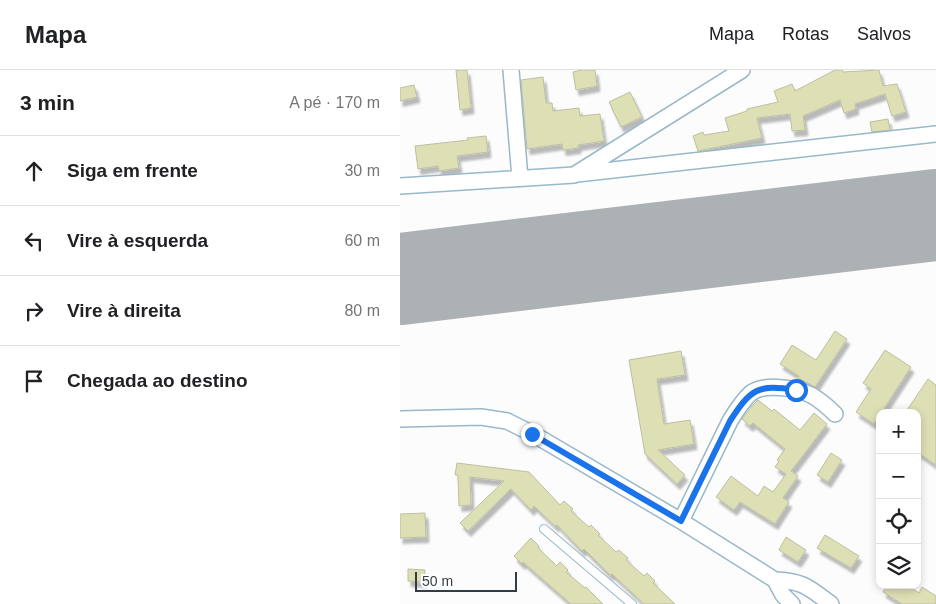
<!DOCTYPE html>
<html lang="pt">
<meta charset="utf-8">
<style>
:root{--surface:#fff;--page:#f6f6f6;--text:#202124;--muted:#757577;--line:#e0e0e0}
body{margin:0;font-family:Arial,sans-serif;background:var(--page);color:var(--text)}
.controls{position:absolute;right:15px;bottom:15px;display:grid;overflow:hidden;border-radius:10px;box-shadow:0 2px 8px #0003}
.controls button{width:45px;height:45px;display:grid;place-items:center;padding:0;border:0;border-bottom:1px solid var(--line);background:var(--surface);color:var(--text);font:25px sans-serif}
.scale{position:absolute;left:15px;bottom:12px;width:102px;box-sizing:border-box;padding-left:5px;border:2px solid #313e45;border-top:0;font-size:14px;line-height:18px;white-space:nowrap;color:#313e45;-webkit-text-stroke:4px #fff;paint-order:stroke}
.stop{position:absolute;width:15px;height:15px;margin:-11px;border:4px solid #1a73e8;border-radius:50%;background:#fff}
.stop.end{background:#1a73e8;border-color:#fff;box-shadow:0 1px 5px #0008}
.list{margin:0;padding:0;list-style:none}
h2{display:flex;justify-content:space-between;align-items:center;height:65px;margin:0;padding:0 20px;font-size:21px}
h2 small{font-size:16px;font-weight:400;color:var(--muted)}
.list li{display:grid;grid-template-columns:32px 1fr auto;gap:15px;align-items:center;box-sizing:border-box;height:70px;padding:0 20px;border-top:1px solid var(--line)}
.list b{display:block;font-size:19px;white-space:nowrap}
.list em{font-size:16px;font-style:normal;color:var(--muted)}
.icon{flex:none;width:28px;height:28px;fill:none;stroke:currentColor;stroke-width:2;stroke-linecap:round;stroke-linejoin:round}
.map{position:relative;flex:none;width:536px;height:534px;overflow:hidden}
header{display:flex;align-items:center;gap:30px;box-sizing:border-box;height:70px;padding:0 25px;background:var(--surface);border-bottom:1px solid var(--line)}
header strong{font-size:24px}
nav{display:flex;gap:28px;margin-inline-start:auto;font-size:18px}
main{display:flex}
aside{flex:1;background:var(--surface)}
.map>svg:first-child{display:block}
</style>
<header>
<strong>Mapa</strong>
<nav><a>Mapa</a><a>Rotas</a><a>Salvos</a></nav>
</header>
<main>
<aside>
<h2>3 min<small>A pé · 170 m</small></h2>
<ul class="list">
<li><svg class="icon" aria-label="ahead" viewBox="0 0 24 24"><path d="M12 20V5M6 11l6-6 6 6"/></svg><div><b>Siga em frente</b></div><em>30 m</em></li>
<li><svg class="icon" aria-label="left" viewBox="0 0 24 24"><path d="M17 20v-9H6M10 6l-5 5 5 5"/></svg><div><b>Vire à esquerda</b></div><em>60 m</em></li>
<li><svg class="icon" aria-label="right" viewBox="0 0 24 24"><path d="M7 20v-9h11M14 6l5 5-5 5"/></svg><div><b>Vire à direita</b></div><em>80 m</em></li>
<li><svg class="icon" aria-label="arrive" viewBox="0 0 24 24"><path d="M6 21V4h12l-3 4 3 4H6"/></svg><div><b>Chegada ao destino</b></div></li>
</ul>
</aside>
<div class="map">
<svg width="536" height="534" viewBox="0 0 536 534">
<defs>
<filter id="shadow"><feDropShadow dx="3" dy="5.5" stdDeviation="1" flood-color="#0004"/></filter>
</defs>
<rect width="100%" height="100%" fill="#fcfcfc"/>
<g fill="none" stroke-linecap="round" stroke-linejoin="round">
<path stroke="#acb1b4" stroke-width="92" d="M0,209L536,145"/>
</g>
<path fill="#dddfb4" stroke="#bebfa1" filter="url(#shadow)" d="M56,0H67L71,38L60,40Z
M182,0H195L197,16L176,20L173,2Z
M435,0H442L443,2L479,0L483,16L497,14L506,42L492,46L485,24L455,34L456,39L444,43L440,30L403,46L405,60L392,61L390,44L357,48L362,68L298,81L293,66L303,62L304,65L329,61L325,48L347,41V39L378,32L374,21L392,14L395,21Z
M143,7L146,33H152L153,41L179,38L180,46L200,44L204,71L178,75V78L163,80L162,74L127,79L121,10Z
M14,15L17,27L0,31V18Z
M230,22L242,47L221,57L209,32Z
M488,49L490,60L472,62L470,52Z
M86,66L88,82L57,86L59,98L39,101L38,96L18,99L15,76L68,70L67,68Z
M435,261L447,269L415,317L398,308L399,306L380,294L392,275L416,290Z
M485,280L511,297L474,354L456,342L471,319L463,313Z
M281,281L285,305L257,309L264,354L290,350L294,374L258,380L285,405L277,414L245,384L229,290Z
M528,309L536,315V395L517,382V343H505Z
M358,330L372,341L374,339L400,360L414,343L427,354L391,401L398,406L383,428L389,432L375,454L340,432L334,440L316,427L331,406L358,426L364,416L373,422L386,404L375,397L379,391L377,390L385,379L353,353L350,356L342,349L352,336Z
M431,383L442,390L428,412L417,405Z
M57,393L129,402L160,435L164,431L173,439L171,441L189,457L191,455L200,464L198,465L216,482L219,480L228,488L226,490L244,506L247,503L255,511L253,513L275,534H244L212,504L210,505L184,479L182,481L157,455L155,456L134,436L131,440L111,419L68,461L60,453L104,411L70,407L71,435L59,436L58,405H55Z
M25,443L26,467L0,468V444Z
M425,465L459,486L451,498L417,478Z
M386,467L406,480L398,492L379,480Z
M131,468L139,476L138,478L157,496L160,492L168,500L166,502L185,518L186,517L203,534H171L123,492L122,494L114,486Z
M8,499L25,500L24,512L8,511Z
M487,515H507L519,523L522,517L536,526V534H502L483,522Z"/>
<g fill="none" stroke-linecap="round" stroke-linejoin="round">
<g stroke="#99b8c9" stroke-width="10">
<path id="service" d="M144,459L232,534"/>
</g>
<g stroke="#99b8c9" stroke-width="18">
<path id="minor" d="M111,0L120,108
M177,104L536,64
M0,116L174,105L342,0
M0,349L81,347L107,351L133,364L281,451L375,510C404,511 409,518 431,534
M281,451L330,351C336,341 342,331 351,323C364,313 397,318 411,325C420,330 428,337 435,344
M375,510L383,525L392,534"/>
</g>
<use href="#service" stroke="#fff" stroke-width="8"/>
<use href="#minor" stroke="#fff" stroke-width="15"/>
</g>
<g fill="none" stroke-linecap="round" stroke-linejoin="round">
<path stroke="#1a73e8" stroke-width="6" d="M132,364L281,451L330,351C351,319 357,314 396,320"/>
</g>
</svg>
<div class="controls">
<button>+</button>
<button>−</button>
<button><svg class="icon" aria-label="locate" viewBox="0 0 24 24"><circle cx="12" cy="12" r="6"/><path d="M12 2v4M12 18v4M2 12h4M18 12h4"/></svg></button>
<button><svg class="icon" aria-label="layers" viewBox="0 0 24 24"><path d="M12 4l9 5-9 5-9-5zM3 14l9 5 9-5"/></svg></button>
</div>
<div class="scale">50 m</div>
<div class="stop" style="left:396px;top:320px"></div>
<div class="stop end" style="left:132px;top:364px"></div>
</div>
</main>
